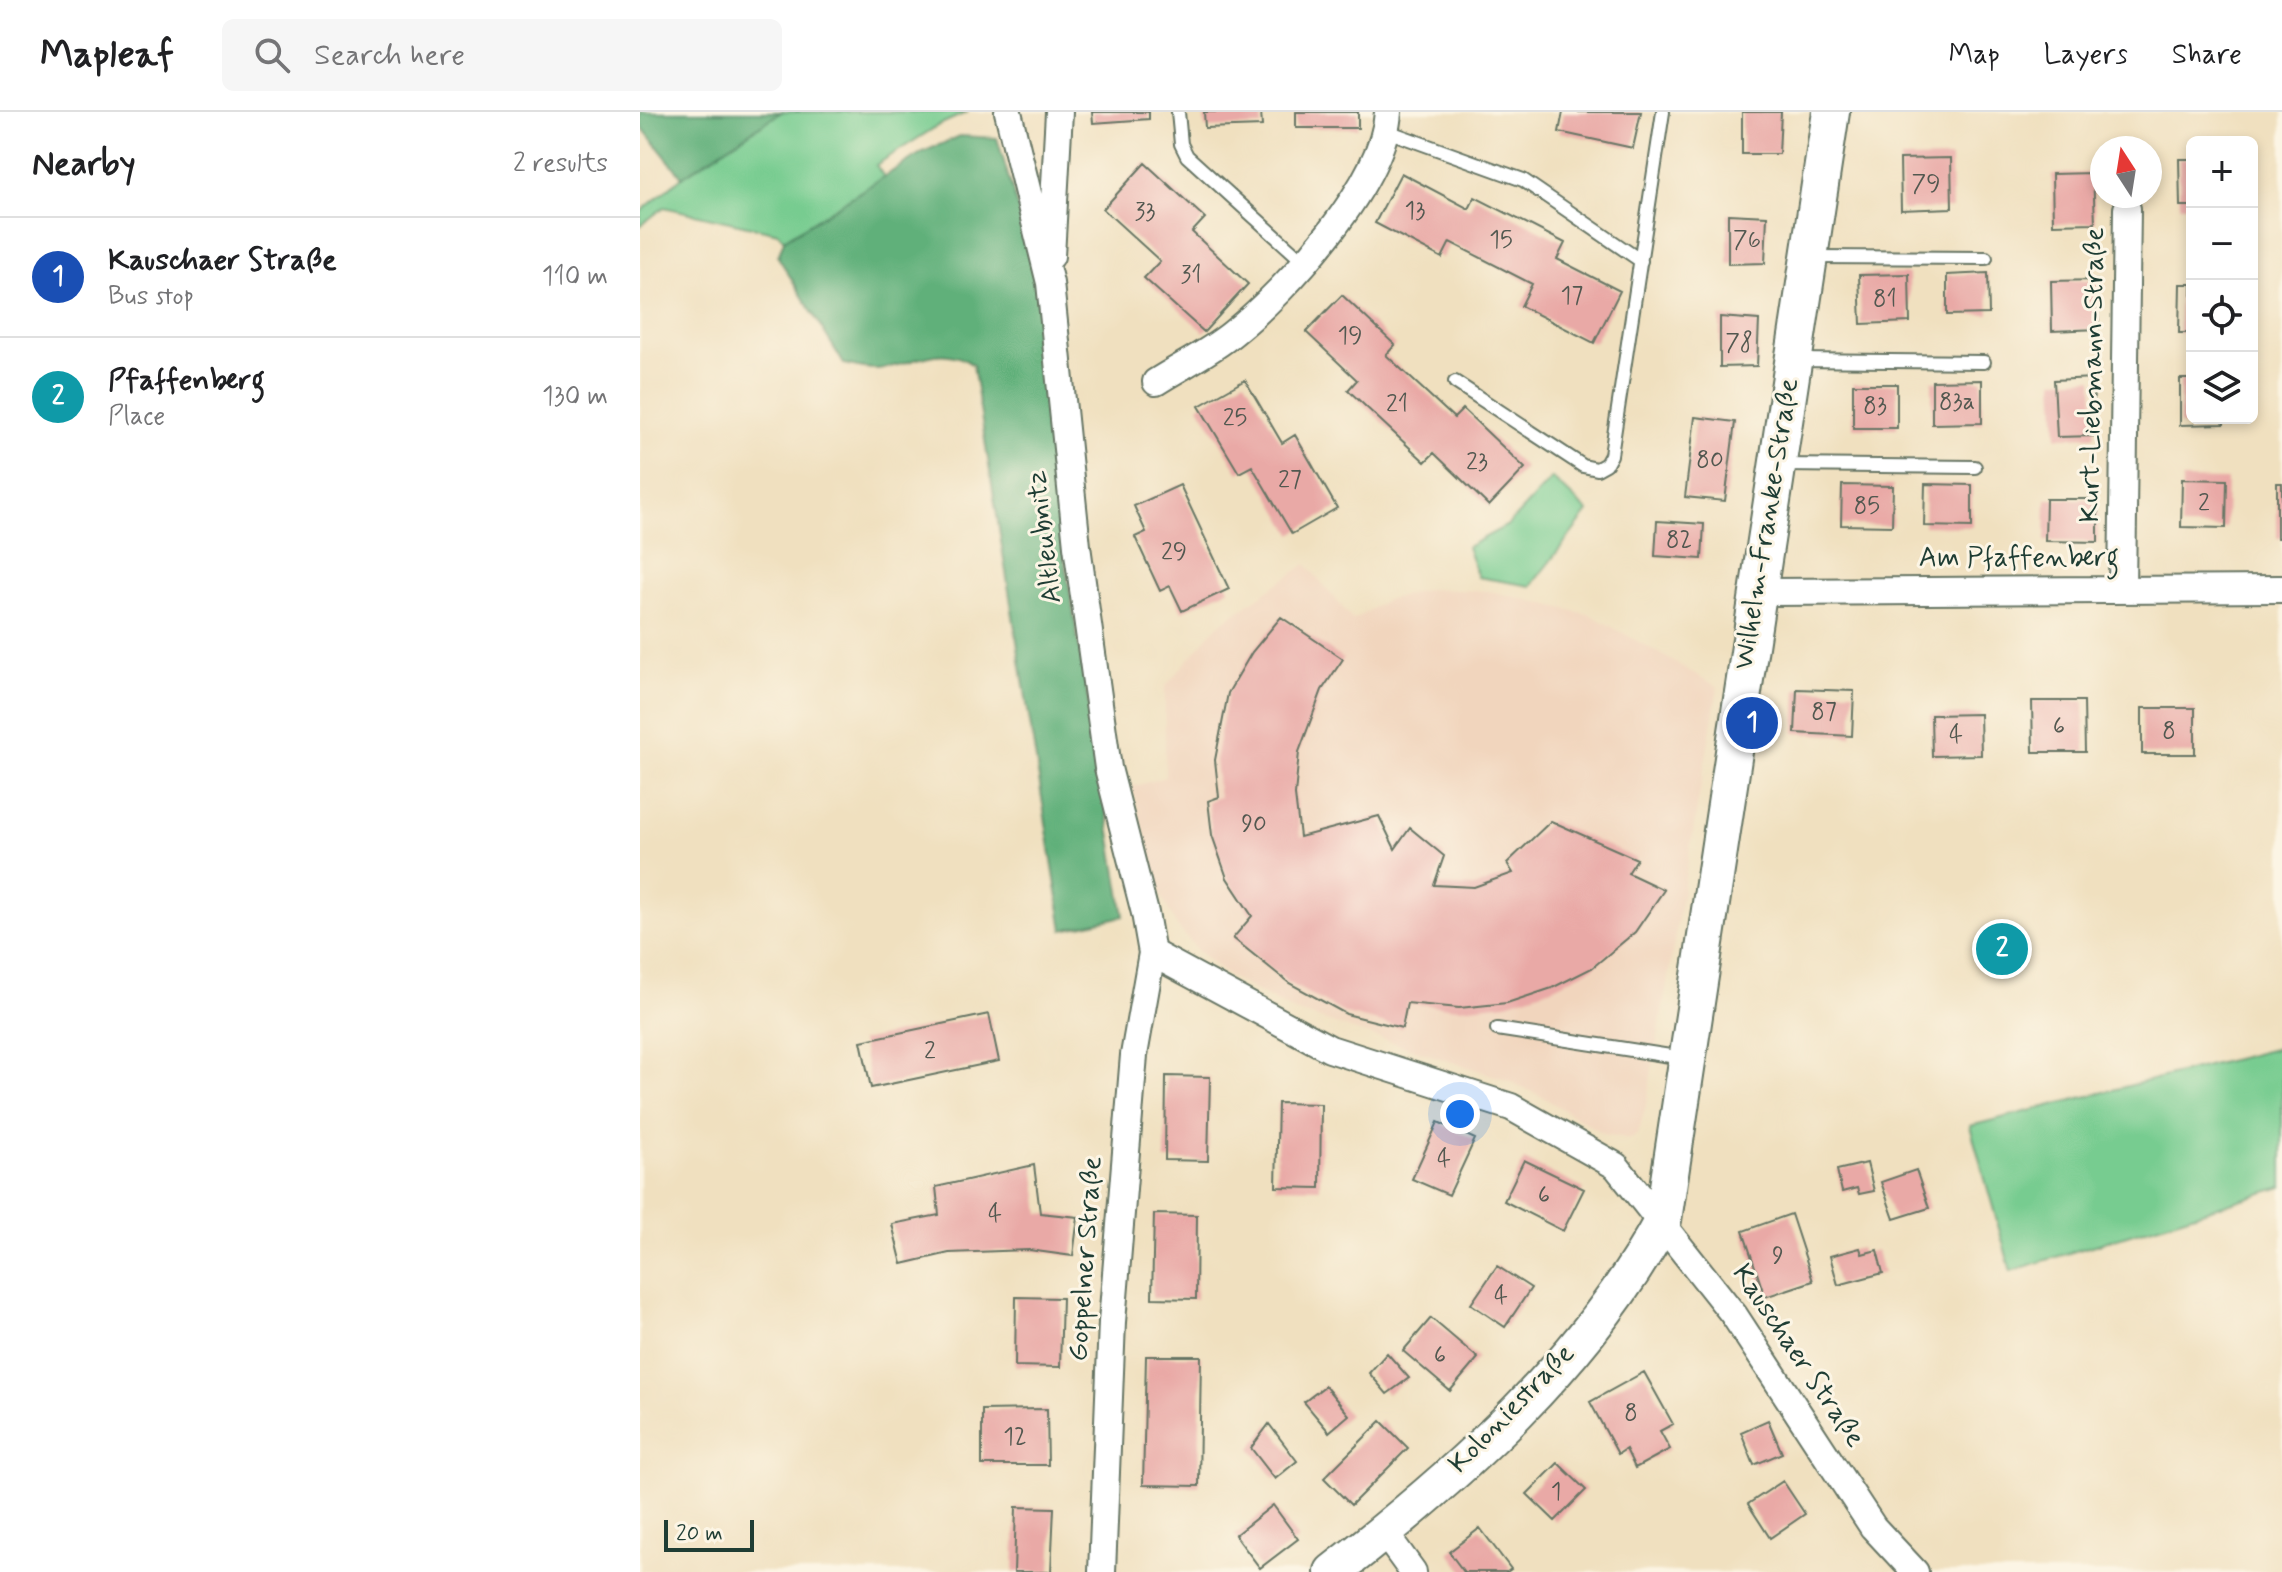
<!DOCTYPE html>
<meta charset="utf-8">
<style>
:root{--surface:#fff;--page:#f6f6f6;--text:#202124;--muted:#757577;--line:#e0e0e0;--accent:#d93025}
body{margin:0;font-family:Mynerve,sans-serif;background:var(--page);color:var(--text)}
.controls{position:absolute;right:24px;top:24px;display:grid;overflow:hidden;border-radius:12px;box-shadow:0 4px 12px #0003}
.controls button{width:72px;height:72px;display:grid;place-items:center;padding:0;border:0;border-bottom:2px solid var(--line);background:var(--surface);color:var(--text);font:40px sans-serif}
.compass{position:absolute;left:1450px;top:24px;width:72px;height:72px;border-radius:50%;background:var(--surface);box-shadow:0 4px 12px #0003;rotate:348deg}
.scale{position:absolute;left:24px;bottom:20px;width:90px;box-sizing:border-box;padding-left:8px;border:4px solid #1f3d34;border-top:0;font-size:22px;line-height:28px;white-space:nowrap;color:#1f3d34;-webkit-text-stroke:6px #fcf5e5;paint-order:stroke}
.you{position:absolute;left:820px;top:1002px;width:28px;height:28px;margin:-20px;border:6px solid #fff;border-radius:50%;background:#1a73e8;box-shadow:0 0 0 12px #1a73e833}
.badge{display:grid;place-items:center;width:52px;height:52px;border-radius:50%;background:var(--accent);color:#fff;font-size:26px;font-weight:700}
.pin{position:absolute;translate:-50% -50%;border:4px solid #fff;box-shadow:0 2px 8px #0006}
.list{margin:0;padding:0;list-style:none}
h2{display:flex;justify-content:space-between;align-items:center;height:104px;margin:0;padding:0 32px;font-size:34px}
h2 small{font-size:26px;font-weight:400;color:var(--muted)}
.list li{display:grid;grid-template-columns:52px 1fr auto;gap:24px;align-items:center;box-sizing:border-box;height:120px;padding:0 32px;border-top:2px solid var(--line)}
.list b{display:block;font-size:30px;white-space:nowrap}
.list p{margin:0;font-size:26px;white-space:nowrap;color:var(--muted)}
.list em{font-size:26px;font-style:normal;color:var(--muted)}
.icon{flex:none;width:44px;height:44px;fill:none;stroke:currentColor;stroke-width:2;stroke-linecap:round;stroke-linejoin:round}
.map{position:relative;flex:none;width:1642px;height:1460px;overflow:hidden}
header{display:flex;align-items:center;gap:48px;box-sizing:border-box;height:112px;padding:0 40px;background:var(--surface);border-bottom:2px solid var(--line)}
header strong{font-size:38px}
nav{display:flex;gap:44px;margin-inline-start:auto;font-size:28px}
.search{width:560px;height:72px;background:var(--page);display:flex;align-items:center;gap:20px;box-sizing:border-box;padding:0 28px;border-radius:12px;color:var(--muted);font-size:30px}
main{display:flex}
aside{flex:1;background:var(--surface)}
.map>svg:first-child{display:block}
</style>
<header>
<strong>Mapleaf</strong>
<div class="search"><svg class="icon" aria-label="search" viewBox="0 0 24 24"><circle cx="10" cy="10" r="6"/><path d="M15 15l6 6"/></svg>Search here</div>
<nav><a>Map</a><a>Layers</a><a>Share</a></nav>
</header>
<main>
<aside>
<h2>Nearby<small>2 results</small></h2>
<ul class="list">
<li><span class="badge" style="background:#1a4fb4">1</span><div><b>Kauschaer Straße</b><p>Bus stop</p></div><em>110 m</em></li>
<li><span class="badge" style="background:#0f9aa8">2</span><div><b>Pfaffenberg</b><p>Place</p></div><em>130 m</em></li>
</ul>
</aside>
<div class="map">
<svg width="1642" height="1460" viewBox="0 0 1642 1460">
<rect width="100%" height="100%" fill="#fcf5e5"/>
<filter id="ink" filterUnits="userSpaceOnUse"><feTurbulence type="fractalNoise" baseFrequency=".0125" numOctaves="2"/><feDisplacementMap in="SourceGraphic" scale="16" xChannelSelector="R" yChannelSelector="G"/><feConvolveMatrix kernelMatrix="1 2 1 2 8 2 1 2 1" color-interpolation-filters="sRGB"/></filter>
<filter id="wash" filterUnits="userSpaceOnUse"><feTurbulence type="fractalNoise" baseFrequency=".006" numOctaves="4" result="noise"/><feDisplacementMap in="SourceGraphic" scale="32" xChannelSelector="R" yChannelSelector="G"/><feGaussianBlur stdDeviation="1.8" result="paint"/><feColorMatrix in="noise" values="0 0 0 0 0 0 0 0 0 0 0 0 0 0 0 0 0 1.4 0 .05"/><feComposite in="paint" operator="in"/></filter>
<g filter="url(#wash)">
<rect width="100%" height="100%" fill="#f0e0bf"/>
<path fill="#f1d5bd" d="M666,452L713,508L746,488L788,477L850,479L951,503L1078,575L1006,993L998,1022L991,1027L964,1022L901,984L865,967L652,898L588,864L558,839L537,814L521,783L492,675L525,665V575L578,513Z"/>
<path fill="#77cc90" stroke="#4b8462" stroke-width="2" d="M141,0H328L299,13L236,53L244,65L144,128L138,121L24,95L0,114V100L42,65Z
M912,366L948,400L891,474L838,465L827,435L868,413Z
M1642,935V1075L1371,1159L1330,1014Z"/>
<path fill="#61b07a" stroke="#407657" stroke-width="2" d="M0,0H141L42,65L0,13Z
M320,24L357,26L395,155L423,438L484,804L423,818L333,253C300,228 271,255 236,257C226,257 214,254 204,252L138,145L144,128L283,40Z"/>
<g id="blocks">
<path fill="#e9a9a6" d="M452,0H509V7L453,11Z
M564,0H621L622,14L565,16Z
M656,0H718V16H656Z
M923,0H1001L993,36L919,20Z
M1102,0H1141L1139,42H1102Z
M1311,46L1312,96L1261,98L1260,47Z
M1539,47H1552V94H1540Z
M505,51L565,106L552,120L608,172L564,220L504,166L520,149L463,97Z
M761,61L829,97L835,85L925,131L917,147L980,179L954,231L881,194L892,172L810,130L802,146L735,111Z
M1453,61L1455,111L1413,112L1412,62Z
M1088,102L1127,104L1125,151L1088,152Z
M1348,161L1349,202L1307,203V163Z
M1269,162L1270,210L1221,212L1219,163Z
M1457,168L1459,217L1412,219L1411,169Z
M1540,172H1552V221H1539Z
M702,183L755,233L746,243L814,306L823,297L885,356L849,394L794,341L785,350L708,278L717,268L666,220Z
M1080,205L1119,208L1117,254L1080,255Z
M1453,266L1455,324L1417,325L1414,268Z
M1540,267H1552V306H1584V312L1540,313Z
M605,268L642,331L655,323L697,396L652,422L612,354L599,361L559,294Z
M1342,268V311L1292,312V269Z
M1213,272H1257V316H1213Z
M1055,305L1095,310L1085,389L1045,385Z
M1542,367L1587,368L1586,416L1541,415Z
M1637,371H1642V426H1637Z
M1285,372L1332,373V415L1284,414Z
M540,373L589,477L542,499L530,474L520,479L495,425L506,420L494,394Z
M1202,373L1253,374L1252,414L1201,413Z
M1406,387H1458V430L1405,429Z
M1017,409L1064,412L1062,447L1015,444Z
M641,505L703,547L682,578L659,640L655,683L660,725L739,704L755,737L770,716L804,744L794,773L834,775L873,761L867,751L911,709L997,747L988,761L1024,778L995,820L952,856L912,876L867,891L819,896L767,891L762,916L706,902L649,871L593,826L612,804L587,766L572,723L568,689L579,685L575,648L588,581L612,540Z
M1157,577L1214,579L1212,624L1155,621Z
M1392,589H1444L1445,640H1393Z
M1502,596H1555V642H1502Z
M1340,602L1341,643L1292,644L1291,603Z
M349,902L359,949L231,976L221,929Z
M526,964L570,965L568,1049L525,1048Z
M638,991L681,992L680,1076L636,1075Z
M798,1010L835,1027L809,1083L772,1067Z
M884,1048L944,1077L923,1119L864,1089Z
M1227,1051L1234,1079L1219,1082L1217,1076L1202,1080L1197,1058Z
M394,1053L400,1101L438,1105L433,1144L389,1138L309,1141L262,1152L252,1112L299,1103L296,1075Z
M1276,1058L1289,1096L1254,1107L1241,1070Z
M514,1102L557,1103L556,1187L512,1186Z
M1151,1102L1173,1169L1125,1185L1103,1119Z
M1220,1136L1222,1142L1237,1138L1243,1161L1198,1173L1190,1144Z
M857,1154L891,1176L865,1215L831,1192Z
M376,1185L422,1186L420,1255L375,1254Z
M791,1206L838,1246L810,1279L763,1239Z
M747,1241L769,1266L747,1282L729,1261Z
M506,1244H561L559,1374L503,1373Z
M1004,1260L1033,1312L1020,1319L1030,1337L995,1356L986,1337L978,1342L950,1290Z
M685,1274L709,1303L689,1320L664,1290Z
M407,1297L408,1353H342V1298Z
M1128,1308L1142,1341L1114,1353L1101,1320Z
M741,1309L768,1336L711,1393L684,1366Z
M629,1312L657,1349L635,1367L611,1336Z
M918,1351L946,1378L915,1409L887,1382Z
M1143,1369L1165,1402L1130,1426L1108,1392Z
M633,1393L658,1427L620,1456L595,1423Z
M376,1395L414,1396L411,1460H374Z
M840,1416L871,1457L867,1460H824L809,1440Z"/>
</g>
</g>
<g filter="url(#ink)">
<use href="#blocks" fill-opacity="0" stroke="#687665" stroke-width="2"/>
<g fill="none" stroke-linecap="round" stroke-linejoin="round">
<g stroke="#687665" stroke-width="16">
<path id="lane" d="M538,0L541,32L547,44L664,150
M747,19L883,68L1001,149
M1174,145L1346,146
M1155,248L1344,250
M815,270L943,354L957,357L966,352L971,343L1023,0
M1142,353L1335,355
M857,917L1043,946"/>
</g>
<g stroke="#687665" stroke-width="30">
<path id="street" d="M368,0L410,171L437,434L468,656L505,801L512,841L494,943L472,1210L462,1460
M411,144L419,0
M516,270C541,254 570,240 593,221C648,177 744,71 748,0
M1482,478L1487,97
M1117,480L1642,477
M512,841L690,937L871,995L976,1054L1094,1203L1233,1415L1275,1460
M744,1420L773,1460"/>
</g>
<g stroke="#687665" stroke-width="40">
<path id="secondary" d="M693,1460C819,1362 946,1250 1023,1108L1191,0"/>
</g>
<use href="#lane" stroke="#fff" stroke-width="12"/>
<use href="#street" stroke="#fff" stroke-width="26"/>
<use href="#secondary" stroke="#fff" stroke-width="36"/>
</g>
</g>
<g text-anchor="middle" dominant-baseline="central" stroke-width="6" stroke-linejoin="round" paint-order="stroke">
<g font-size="24" fill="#525850">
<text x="1286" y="72">79</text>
<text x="775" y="99">13</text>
<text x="505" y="100">33</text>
<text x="861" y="128">15</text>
<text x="1107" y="128">76</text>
<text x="551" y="163">31</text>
<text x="932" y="184">17</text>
<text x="1245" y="187">81</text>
<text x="710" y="224">19</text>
<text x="1099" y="231">78</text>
<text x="1317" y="290">83a</text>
<text x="757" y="292">21</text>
<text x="1235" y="294">83</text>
<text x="595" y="306">25</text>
<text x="1070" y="348">80</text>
<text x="837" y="350">23</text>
<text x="650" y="368">27</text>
<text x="1564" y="391">2</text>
<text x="1227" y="394">85</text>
<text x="1039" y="428">82</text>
<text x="534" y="440">29</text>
<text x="1184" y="600">87</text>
<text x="1419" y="614">6</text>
<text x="1529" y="619">8</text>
<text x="1316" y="623">4</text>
<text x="614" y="712">90</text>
<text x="290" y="939">2</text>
<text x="804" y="1047">4</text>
<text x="904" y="1083">6</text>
<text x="355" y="1102">4</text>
<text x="1138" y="1144">9</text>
<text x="861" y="1184">4</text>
<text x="800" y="1243">6</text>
<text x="991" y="1301">8</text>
<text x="375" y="1325">12</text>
<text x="916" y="1380">1</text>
</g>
<g font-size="28" fill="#1f3d34" stroke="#fcf5e5">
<text transform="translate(1453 263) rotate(-89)">Kurt-Liebmann-Straße</text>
<text transform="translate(1127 412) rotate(-81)">Wilhelm-Franke-Straße</text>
<text transform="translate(405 425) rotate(-97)">Altleubnitz</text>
<text x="1379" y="446">Am Pfaffenberg</text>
<text transform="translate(446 1147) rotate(-86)">Goppelner Straße</text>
<text transform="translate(1158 1244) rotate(56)">Kauschaer Straße</text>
<text transform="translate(872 1297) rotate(-46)">Koloniestraße</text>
</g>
</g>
</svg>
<div class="controls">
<button>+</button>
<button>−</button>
<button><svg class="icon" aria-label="locate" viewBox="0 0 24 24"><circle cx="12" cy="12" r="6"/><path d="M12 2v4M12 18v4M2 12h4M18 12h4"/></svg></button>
<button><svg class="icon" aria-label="layers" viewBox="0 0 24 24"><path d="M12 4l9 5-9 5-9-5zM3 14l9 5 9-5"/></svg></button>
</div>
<svg class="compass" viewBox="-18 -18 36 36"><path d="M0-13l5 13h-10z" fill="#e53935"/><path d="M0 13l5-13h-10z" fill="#757577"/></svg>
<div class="scale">20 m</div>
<div class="you"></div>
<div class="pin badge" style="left:1112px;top:611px;background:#1a4fb4">1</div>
<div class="pin badge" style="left:1362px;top:837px;background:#0f9aa8">2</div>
</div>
</main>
